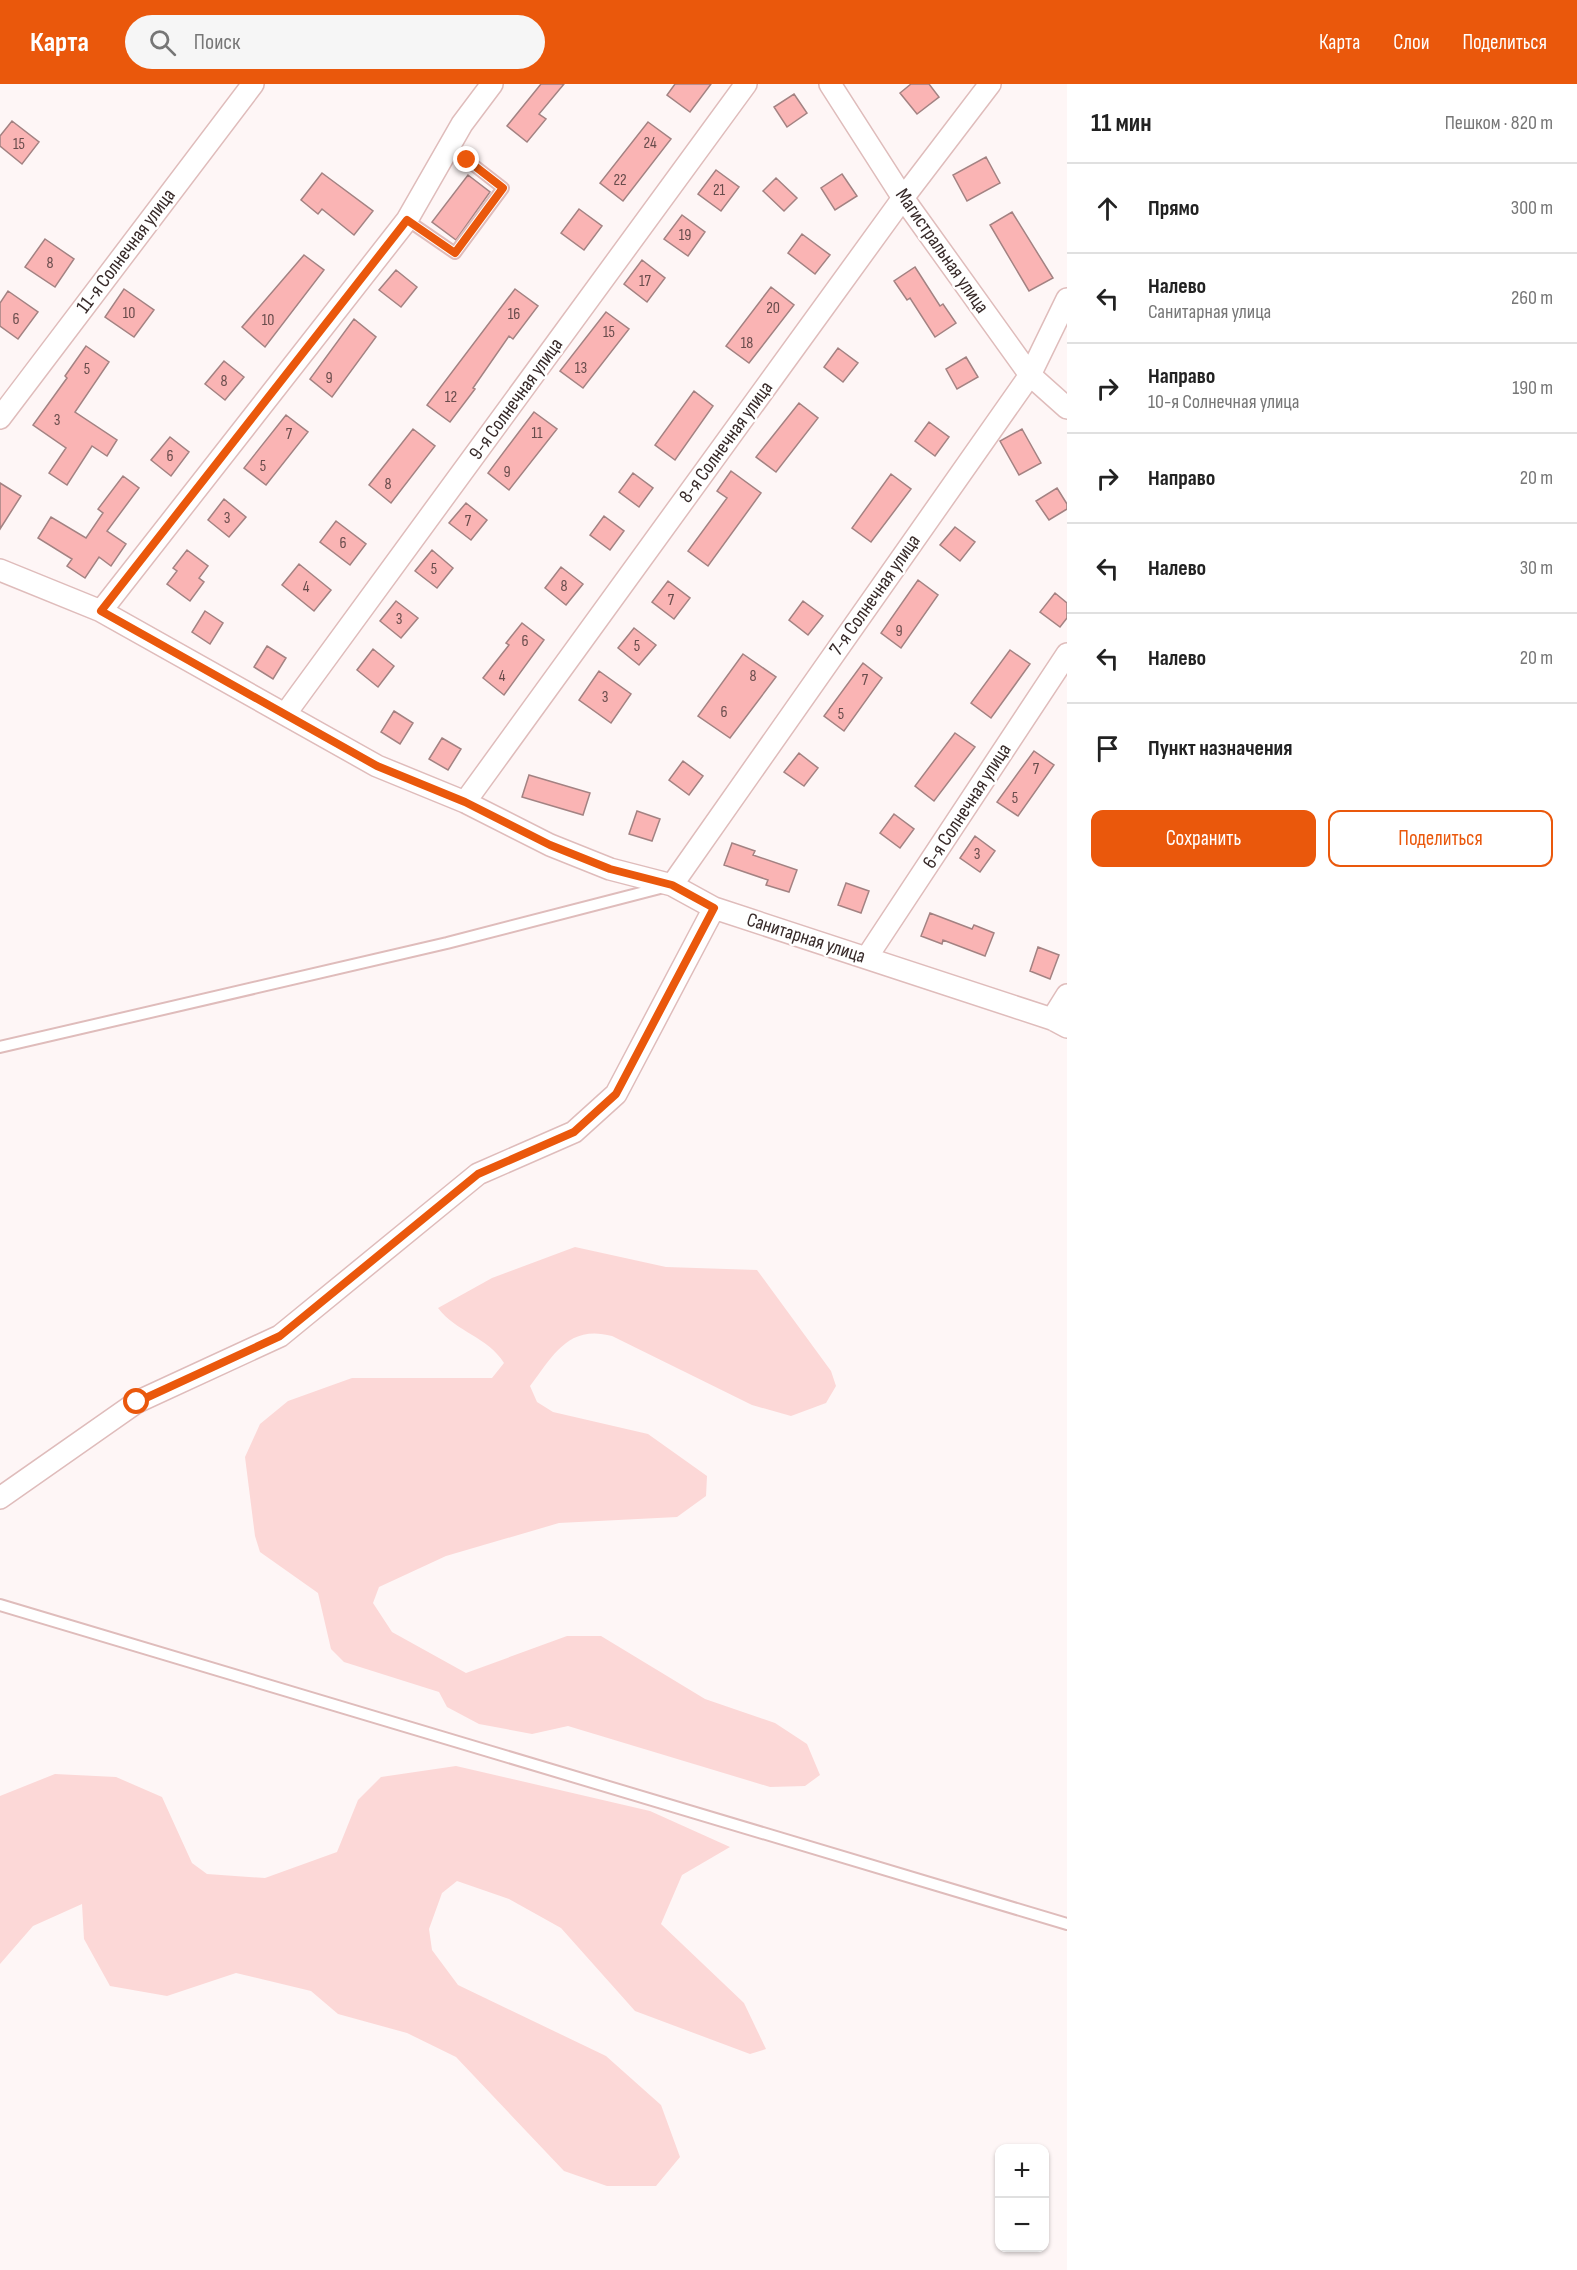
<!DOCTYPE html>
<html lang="ru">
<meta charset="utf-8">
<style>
:root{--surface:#fff;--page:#f6f6f6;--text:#222;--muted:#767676;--line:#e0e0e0;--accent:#ea580c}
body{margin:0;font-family:"Sofia Sans Condensed",sans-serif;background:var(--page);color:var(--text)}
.controls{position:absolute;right:18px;bottom:18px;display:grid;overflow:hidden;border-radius:12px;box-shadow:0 2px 4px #0004}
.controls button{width:54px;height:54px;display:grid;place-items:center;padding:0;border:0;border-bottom:2px solid var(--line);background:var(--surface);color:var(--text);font:30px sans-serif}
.stop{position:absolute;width:18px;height:18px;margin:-14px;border:4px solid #ea580c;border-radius:50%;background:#fff}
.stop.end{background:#ea580c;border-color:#fff;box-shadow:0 2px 6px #0008}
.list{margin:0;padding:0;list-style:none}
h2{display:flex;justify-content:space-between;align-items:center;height:78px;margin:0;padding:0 24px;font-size:26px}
h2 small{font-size:20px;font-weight:400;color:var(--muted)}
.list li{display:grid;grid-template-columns:39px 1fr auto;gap:18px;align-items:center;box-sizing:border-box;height:90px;padding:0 24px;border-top:2px solid var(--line)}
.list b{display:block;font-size:22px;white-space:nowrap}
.list p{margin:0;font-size:20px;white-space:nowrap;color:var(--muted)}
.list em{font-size:20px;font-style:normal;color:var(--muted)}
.actions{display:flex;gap:12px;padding:18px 24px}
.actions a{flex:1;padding:14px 0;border:2px solid var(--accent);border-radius:12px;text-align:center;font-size:21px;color:var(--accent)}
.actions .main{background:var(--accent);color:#fff}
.icon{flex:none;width:33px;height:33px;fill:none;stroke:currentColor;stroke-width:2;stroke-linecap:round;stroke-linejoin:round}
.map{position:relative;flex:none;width:1067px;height:2186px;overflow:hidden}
header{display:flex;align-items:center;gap:36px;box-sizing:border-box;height:84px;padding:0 30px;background:var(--accent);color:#fff}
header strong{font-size:28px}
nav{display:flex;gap:33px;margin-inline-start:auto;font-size:21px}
.search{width:420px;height:54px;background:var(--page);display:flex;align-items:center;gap:15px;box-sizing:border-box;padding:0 21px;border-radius:33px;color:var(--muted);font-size:22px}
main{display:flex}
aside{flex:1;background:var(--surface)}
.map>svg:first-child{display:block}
</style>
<header>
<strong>Карта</strong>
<div class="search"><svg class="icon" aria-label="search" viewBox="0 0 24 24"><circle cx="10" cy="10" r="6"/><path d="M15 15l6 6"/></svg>Поиск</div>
<nav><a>Карта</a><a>Слои</a><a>Поделиться</a></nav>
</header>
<main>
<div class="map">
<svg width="1067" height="2186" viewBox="0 0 1067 2186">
<rect width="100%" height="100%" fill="#fef6f6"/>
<path fill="#fcd8d7" d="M575,1163L666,1183L757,1186L831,1287L836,1302L826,1319L791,1332L752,1321L612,1252C568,1240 553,1272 530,1302L537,1318L553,1328L648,1350L707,1392L706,1412L677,1433L559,1439L446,1472L379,1503L373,1519L392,1548L466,1589L567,1552H601L705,1615L775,1639L807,1660L820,1691L805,1702L770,1703L568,1642L532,1650L479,1640L447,1623L439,1608L344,1578L331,1565L318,1509L260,1468L255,1452L245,1373L260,1340L288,1317L352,1294H492L504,1279C488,1253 456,1248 438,1224L492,1194Z
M456,1682L650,1727L730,1763L682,1791L661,1840L744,1919L766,1965L750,1970L635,1927L561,1844L509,1815L457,1797L442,1809L429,1845L432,1866L458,1901L606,1972L661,2021L680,2073L656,2102H607L564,2087L456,1973L407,1949L338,1930L311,1907L236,1889L167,1912L110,1902L84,1855L82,1820L33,1842L0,1880V1712L55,1690L116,1693L162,1713L192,1779L207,1790L265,1794L337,1768L358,1716L381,1693Z"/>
<path fill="#fab4b4" stroke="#a38282" stroke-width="1.5" d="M541,0H564L539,30L546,35L527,58L507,42Z
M675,0H711L690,28L667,11Z
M911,0H929L939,13L917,30L900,9Z
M794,10L807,29L787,43L774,23Z
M12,37L39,58L22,80L0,62V52Z
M648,38L671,55L623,117L600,99Z
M986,73L1000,99L967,117L953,91Z
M716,86L739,103L721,127L698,110Z
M322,89L373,127L354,151L322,125L318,130L301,116Z
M842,90L857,112L835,126L821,104Z
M468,91L490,108L456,156L432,138Z
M776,94L797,114L784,127L763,107Z
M579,125L602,142L584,166L561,149Z
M1012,128L1053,194L1029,207L990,141Z
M682,131L705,148L688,172L664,155Z
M802,150L830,171L815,190L788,169Z
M45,155L74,175L55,203L25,183Z
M304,171L324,186L265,263L242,243Z
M642,176L665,194L647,218L624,200Z
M915,183L940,222L943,220L956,239L935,253L910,214L907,216L894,197Z
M396,186L417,203L401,223L379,206Z
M771,203L794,221L749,279L726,262Z
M124,205L154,226L134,253L105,233Z
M515,205L538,222L513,255L509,252L473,304L475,305L450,338L427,321Z
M8,207L38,228L18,255L0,242V219Z
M606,228L629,245L583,304L560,287Z
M354,235L376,253L332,313L310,295Z
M86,262L109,278L75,328L117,356L107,372L92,362L67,401L49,389L66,364L33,341L67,294L65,292Z
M838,264L858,279L843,298L824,283Z
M966,273L978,293L957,305L946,285Z
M224,277L244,293L225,316L205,300Z
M694,307L713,322L675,376L655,361Z
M799,319L818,334L776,388L756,373Z
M534,328L557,345L509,406L488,389Z
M286,331L308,348L266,401L244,384Z
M929,338L949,353L935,372L915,357Z
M413,345L435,362L391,419L369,401Z
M1022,345L1041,379L1019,391L1000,357Z
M170,353L189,368L171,392L151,376Z
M731,387L761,409L708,482L688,467L727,414L717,407Z
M633,389L653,404L639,423L619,408Z
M891,390L911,405L871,458L852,444Z
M123,392L139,404L107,447L126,460L111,482L99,473L85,494L67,482L72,475L38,454L51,433L86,454L103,429L98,425Z
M0,399L21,412L0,445Z
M1057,404L1067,420V425L1049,436L1036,417Z
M224,415L246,433L229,453L208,436Z
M466,419L487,436L471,456L449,439Z
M604,432L624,447L610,466L590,451Z
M336,437L366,460L350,481L320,458Z
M955,443L975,458L960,477L940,461Z
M187,466L208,482L199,494L204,498L190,517L167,500L177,487L173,484Z
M432,466L453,484L437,504L415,487Z
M299,480L331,506L314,527L282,501Z
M561,483L583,500L566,521L545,504Z
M918,496L938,511L901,564L881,549Z
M668,497L690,514L674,535L652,518Z
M1055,509L1067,519V534L1060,543L1040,528Z
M396,517L418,534L401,554L380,537Z
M803,517L823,532L808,551L789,536Z
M205,527L223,539L210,560L192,548Z
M522,539L544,556L504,611L483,594L509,561L506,559Z
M634,544L656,561L639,581L618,564Z
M267,562L286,574L273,595L254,583Z
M373,565L394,582L378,603L357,586Z
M1010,566L1030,580L991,634L971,619Z
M743,570L776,593L730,654L698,632Z
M863,579L882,594L844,647L824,632Z
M599,587L631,610L611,639L579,616Z
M394,627L413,639L400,660L381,648Z
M955,649L975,663L934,717L915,702Z
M442,654L461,665L448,686L429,675Z
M1034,667L1054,681L1018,732L997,718Z
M799,669L818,684L804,702L784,688Z
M683,677L703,692L689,711L669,696Z
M529,691L590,709L583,731L522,713Z
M637,727L660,735L652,757L629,750Z
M894,730L914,745L900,764L880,749Z
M975,752L995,767L980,788L960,774Z
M732,759L755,767L753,771L797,786L789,808L766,801L768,796L724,781Z
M846,799L869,807L861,829L838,821Z
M930,829L972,845L974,841L994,849L985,872L943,856L942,860L921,852Z
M1038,863L1059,871L1050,895L1030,887Z"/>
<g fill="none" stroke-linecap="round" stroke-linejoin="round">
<g stroke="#dfbcbb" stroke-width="14">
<path id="lane" d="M407,136L455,169L503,104L467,76
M0,963L447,859L664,803
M0,1521L1067,1840"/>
</g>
<g stroke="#dfbcbb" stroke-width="24">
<path id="street" d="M830,0L903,114L1030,291L1067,324
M0,334L253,0
M0,486L101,527L377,682L465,718L550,761L610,785L672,801L714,824L1052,935L1067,943
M101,527L407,136L462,40L492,0
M286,629L746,0
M465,718L903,114L990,0
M672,801L1030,291L1067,215
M867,873L1067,570
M1052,935L1067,911
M0,1414L137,1318L280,1252L478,1090L574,1048L616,1010L714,824"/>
</g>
<use href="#lane" stroke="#fff" stroke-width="10"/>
<use href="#street" stroke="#fff" stroke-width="21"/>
</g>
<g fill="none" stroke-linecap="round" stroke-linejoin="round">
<path stroke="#ea580c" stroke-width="8" d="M137,1318L280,1252L478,1090L574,1048L616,1010L714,824L672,801L610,785L550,761L465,718L377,682L101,527L407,136L455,169L503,104L467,76"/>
</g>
<g text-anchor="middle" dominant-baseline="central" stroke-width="5" stroke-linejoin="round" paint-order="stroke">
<g font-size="16" fill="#684c4c">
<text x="650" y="59">24</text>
<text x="19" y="60">15</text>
<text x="620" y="96">22</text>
<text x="719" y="106">21</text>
<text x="685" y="151">19</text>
<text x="50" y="179">8</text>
<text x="645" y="197">17</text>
<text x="773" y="224">20</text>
<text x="129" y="229">10</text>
<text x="514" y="230">16</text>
<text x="16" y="235">6</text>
<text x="268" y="236">10</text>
<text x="609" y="248">15</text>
<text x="747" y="259">18</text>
<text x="581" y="284">13</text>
<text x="87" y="285">5</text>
<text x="329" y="294">9</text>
<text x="224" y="297">8</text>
<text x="451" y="313">12</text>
<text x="57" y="336">3</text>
<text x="537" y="349">11</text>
<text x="289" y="350">7</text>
<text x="170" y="372">6</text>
<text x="263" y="382">5</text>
<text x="507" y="388">9</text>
<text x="388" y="400">8</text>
<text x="227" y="434">3</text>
<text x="468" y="437">7</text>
<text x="343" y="459">6</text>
<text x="434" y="485">5</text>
<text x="564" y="502">8</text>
<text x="306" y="503">4</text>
<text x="671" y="516">7</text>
<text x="399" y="535">3</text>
<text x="899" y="547">9</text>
<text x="525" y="557">6</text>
<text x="637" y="562">5</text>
<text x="502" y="592">4</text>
<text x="753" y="592">8</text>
<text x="865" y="596">7</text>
<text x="605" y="613">3</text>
<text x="724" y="628">6</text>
<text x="841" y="630">5</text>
<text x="1036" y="685">7</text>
<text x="1015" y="714">5</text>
<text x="977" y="770">3</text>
</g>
<g font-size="20" fill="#372a29" stroke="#fff">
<text transform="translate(126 167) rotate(-53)">11-я Солнечная улица</text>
<text transform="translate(942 167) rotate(55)">Магистральная улица</text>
<text transform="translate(516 315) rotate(-54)">9-я Солнечная улица</text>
<text transform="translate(726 358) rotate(-54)">8-я Солнечная улица</text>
<text transform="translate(875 511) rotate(-55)">7-я Солнечная улица</text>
<text transform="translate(967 722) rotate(-57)">6-я Солнечная улица</text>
<text transform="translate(806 854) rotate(18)">Санитарная улица</text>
</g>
</g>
</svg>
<div class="controls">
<button>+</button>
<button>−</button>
</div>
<div class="stop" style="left:137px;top:1318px"></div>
<div class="stop end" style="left:467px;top:76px"></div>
</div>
<aside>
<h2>11 мин<small>Пешком · 820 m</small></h2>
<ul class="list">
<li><svg class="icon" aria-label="ahead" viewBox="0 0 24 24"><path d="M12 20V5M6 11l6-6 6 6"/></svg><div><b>Прямо</b></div><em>300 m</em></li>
<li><svg class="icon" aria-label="left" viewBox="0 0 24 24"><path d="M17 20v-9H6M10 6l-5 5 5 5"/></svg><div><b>Налево</b><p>Санитарная улица</p></div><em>260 m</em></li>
<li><svg class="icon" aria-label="right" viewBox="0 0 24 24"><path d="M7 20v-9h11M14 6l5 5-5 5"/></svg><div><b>Направо</b><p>10-я Солнечная улица</p></div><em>190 m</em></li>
<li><svg class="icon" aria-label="right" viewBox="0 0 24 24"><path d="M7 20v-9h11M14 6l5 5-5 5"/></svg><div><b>Направо</b></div><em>20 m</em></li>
<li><svg class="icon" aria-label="left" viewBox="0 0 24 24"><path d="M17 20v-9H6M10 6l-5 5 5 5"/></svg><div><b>Налево</b></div><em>30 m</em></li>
<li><svg class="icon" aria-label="left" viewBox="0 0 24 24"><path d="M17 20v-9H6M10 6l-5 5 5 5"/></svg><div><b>Налево</b></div><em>20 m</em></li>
<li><svg class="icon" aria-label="arrive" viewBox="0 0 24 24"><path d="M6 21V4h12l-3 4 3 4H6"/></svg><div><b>Пункт назначения</b></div></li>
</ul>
<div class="actions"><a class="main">Сохранить</a><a>Поделиться</a></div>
</aside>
</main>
